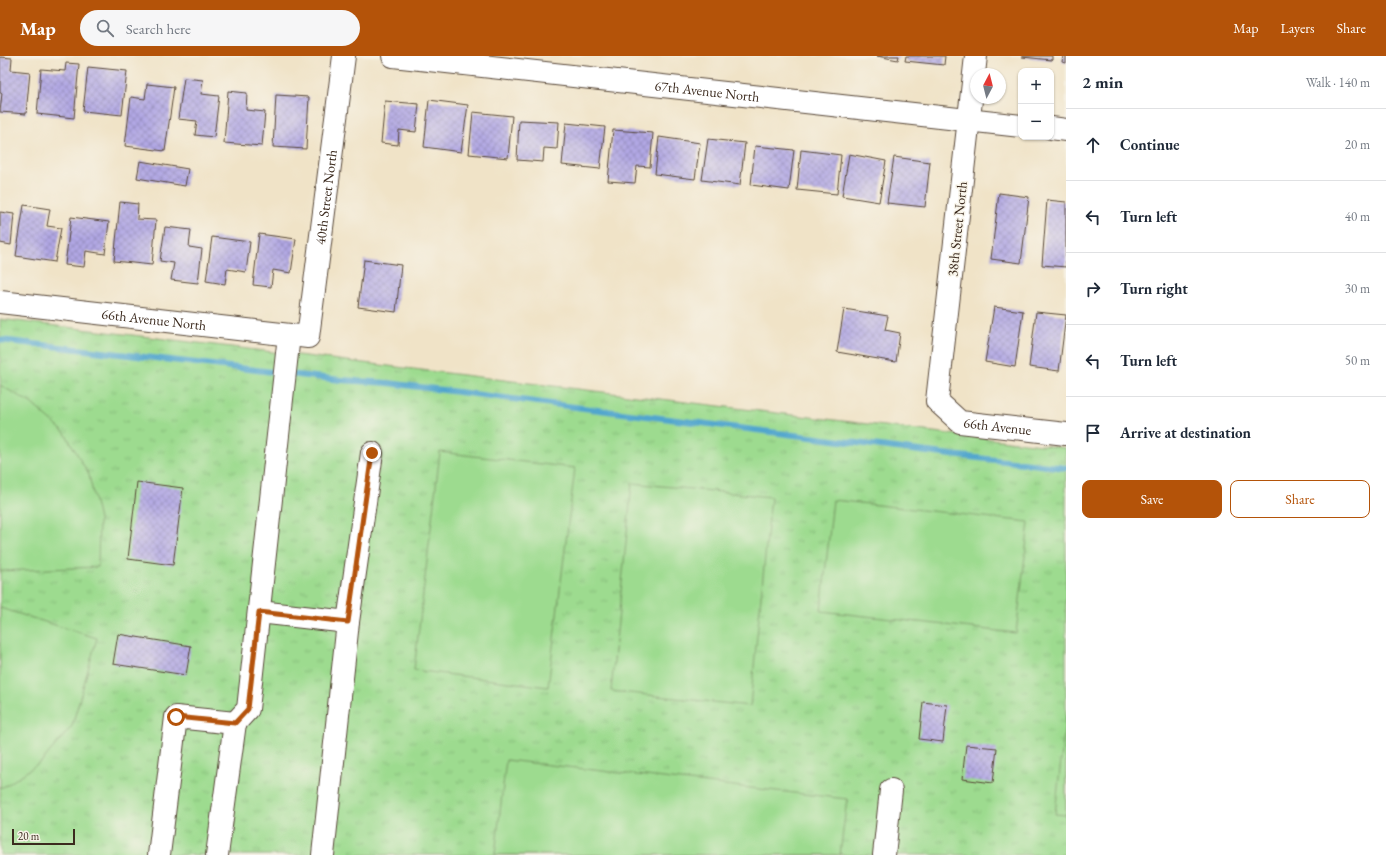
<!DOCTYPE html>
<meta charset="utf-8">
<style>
:root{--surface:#fff;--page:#f6f6f7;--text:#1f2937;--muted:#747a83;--line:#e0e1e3;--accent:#b45309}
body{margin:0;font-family:"EB Garamond",serif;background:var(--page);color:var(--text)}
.controls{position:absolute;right:12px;top:12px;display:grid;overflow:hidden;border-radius:8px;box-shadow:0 1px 3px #0004}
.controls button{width:36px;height:36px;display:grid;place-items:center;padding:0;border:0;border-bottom:1px solid var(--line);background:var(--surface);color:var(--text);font:20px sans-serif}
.compass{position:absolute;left:970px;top:12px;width:36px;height:36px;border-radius:50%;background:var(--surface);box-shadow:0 1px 3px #0004;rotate:7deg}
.scale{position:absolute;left:12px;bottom:10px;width:63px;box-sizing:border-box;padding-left:4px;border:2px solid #3b2a1e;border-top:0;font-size:11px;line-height:14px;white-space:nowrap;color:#3b2a1e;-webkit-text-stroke:3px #f7f3e8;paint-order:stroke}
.stop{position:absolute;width:12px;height:12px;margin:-9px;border:3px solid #b45309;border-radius:50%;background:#fff}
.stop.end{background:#b45309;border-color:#fff;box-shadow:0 1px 4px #0008}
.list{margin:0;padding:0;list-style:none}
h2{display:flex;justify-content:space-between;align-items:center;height:52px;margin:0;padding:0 16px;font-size:17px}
h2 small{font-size:13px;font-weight:400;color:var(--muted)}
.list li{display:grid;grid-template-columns:26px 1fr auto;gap:12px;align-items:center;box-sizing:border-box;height:72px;padding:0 16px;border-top:1px solid var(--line)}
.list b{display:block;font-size:15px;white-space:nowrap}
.list em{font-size:13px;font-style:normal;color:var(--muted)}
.actions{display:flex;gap:8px;padding:12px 16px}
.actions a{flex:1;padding:9px 0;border:1px solid var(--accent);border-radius:8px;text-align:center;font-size:14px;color:var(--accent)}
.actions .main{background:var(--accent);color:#fff}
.icon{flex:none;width:22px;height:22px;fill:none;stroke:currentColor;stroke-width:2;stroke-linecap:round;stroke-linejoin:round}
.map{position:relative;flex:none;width:1066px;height:799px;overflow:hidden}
header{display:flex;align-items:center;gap:24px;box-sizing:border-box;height:56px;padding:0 20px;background:var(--accent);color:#fff}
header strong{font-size:19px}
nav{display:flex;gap:22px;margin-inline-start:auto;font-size:14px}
.search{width:280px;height:36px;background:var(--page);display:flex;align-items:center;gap:10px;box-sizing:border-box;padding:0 14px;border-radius:22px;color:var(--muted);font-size:15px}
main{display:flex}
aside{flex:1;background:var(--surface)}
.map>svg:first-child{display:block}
</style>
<header>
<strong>Map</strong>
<div class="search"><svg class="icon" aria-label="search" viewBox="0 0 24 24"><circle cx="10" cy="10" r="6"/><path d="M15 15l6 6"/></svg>Search here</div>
<nav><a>Map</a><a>Layers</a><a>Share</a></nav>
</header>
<main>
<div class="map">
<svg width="1066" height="799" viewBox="0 0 1066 799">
<defs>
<pattern id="park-tufts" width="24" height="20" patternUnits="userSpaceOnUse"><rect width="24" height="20" fill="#9ddb8f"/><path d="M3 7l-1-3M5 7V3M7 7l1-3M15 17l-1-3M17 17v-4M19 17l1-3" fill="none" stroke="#88bc7b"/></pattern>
<pattern id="building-cross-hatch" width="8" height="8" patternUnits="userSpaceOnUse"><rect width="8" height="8" fill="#b1a7e4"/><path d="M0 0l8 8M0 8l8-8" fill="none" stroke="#9188b8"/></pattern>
</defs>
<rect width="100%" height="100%" fill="#f7f3e8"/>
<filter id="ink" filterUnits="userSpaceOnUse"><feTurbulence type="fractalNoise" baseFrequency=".025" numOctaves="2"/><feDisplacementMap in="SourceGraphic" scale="8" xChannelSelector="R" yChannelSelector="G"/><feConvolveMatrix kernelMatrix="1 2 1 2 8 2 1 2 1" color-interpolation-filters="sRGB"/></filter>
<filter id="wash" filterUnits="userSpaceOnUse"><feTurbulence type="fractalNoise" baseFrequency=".012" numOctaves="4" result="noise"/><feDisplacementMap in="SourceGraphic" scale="16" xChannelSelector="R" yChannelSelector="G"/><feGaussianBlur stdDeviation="0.9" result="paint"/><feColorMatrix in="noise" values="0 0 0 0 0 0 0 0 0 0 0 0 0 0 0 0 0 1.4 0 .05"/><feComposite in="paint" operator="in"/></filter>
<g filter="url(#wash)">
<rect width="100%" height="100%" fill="#f0e3c7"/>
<path fill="url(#park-tufts)" stroke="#6c8256" d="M0,263L1066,392V799H0Z"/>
<path fill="#9ddb8f" stroke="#6c8256" d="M0,329L31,347L65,377L89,419L99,464L98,511L0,515Z
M440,396L575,412L548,631L414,614Z
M632,427L771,441L750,650L611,635Z
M833,444L1029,466L1016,577L821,555Z
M0,552L97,582L72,670L42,705L7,729L0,732Z
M1066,659V759L1055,758Z
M506,704L847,743L840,799H495Z"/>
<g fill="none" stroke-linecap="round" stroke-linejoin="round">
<path stroke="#51a6cd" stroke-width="6" d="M0,284L341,324L388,327L951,399L1066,412"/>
</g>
<g id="blocks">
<path fill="url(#building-cross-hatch)" d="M877,0H899L898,4Z
M906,0H945L944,9L905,5Z
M1022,0H1052V4L1022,1Z
M1063,0H1066V7L1062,6Z
M0,1L12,2L11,14L30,16L26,58L0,56L2,37H0Z
M66,7L79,8L74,62L37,58L41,13L65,15Z
M88,11L127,15L122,59L83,55Z
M184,22L203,24L201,38L219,40L214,81L195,79L197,65L178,63Z
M147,28L174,31L165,95L125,90L131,41L145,43Z
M228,35L247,37L246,54L265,56L262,90L224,87Z
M276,39L309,41L306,93L273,91Z
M429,44L468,49L461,96L424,91Z
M385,45L419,48L416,76L399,74L398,89L381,87Z
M473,56L512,60L508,102L469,98Z
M519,64L559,66L557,93L544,92L543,106L517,104Z
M566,67L605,71L600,113L562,109Z
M613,74L653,77L650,111L637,110L635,127L608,125Z
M659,81L700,87L695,123L655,118Z
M708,83L745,87L740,129L702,124Z
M755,90L794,94L789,134L751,129Z
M801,94L841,99L837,138L797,134Z
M849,98L886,105L879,146L842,140Z
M894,101L930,106L925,151L887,147Z
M140,105L188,113L185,130L137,122Z
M999,137L1029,141L1021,207L991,203Z
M1047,144L1066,146V211L1042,209Z
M120,146L138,148L137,163L156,164L152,209L114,205Z
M24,149L50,153L47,170L61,172L55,206L16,200Z
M0,156L14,158L11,189L0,187Z
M71,161L109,166L105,198L86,195L84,211L65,209Z
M165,171L191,174L189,191L202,193L198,227L171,224L174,207L160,205Z
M259,178L296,183L291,217L273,214L271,231L253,229Z
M212,181L250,186L246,216L227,213L225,228L206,225Z
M364,204L401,209L396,256L358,251Z
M994,251L1023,255L1015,311L985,306Z
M844,253L888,260L885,274L900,277L896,306L837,296Z
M1036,256L1066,259L1059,315L1029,311Z
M137,426L183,432L173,509L128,503Z
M118,578L191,590L186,619L113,608Z
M923,646L947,649L943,686L919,683Z
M966,689L997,692L993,727L962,723Z"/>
</g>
</g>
<g filter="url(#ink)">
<use href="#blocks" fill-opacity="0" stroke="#564637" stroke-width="1"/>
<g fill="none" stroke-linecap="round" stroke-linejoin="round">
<g stroke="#564637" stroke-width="24">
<g id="minor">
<path id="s1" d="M393,0L1021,70"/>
<path id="s2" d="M976,0L937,345L960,366L1066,378"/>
<path d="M1051,72L1066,74"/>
<path id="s3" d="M0,246L308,281L344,0"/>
<path d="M259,556L348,566L372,397"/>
<path d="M159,799L176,661L235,667"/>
<path d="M217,799L235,667L248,653L289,279"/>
<path d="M323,799L348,566"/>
<path d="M884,799L891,734"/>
</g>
</g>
<use href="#minor" stroke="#fff" stroke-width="22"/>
</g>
</g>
<g fill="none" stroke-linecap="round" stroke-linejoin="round" filter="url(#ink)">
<path stroke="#b45309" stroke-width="5" d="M176,661L235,667L248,653L259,556L348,566L372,397"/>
</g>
<g text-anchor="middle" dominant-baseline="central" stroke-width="3" stroke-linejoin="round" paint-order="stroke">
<g font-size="14" fill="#3b2a1e" stroke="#f7f3e8">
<text stroke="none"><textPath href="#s1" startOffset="316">67th Avenue North</textPath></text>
<text stroke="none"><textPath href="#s3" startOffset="451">40th Street North</textPath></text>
<text transform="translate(957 173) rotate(-84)">38th Street North</text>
<text stroke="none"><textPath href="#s3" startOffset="155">66th Avenue North</textPath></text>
<text stroke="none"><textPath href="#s2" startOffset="416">66th Avenue</textPath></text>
</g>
</g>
</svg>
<div class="controls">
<button>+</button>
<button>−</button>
</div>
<svg class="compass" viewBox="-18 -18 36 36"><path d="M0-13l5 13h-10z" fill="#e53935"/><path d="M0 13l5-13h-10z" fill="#747a83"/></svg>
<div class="scale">20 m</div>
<div class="stop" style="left:176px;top:661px"></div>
<div class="stop end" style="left:372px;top:397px"></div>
</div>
<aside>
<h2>2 min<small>Walk · 140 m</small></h2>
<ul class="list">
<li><svg class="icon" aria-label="ahead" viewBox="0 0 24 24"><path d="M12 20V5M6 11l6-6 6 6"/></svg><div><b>Continue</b></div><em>20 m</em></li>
<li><svg class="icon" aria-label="left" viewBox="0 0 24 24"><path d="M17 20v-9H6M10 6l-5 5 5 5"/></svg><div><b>Turn left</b></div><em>40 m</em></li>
<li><svg class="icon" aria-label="right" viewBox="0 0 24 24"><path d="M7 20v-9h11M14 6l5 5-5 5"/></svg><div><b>Turn right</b></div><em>30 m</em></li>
<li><svg class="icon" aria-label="left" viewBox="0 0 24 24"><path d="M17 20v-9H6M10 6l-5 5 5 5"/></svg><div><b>Turn left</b></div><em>50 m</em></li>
<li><svg class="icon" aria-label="arrive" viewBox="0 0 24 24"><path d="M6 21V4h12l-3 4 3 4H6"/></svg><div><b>Arrive at destination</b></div></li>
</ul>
<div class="actions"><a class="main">Save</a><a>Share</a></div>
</aside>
</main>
